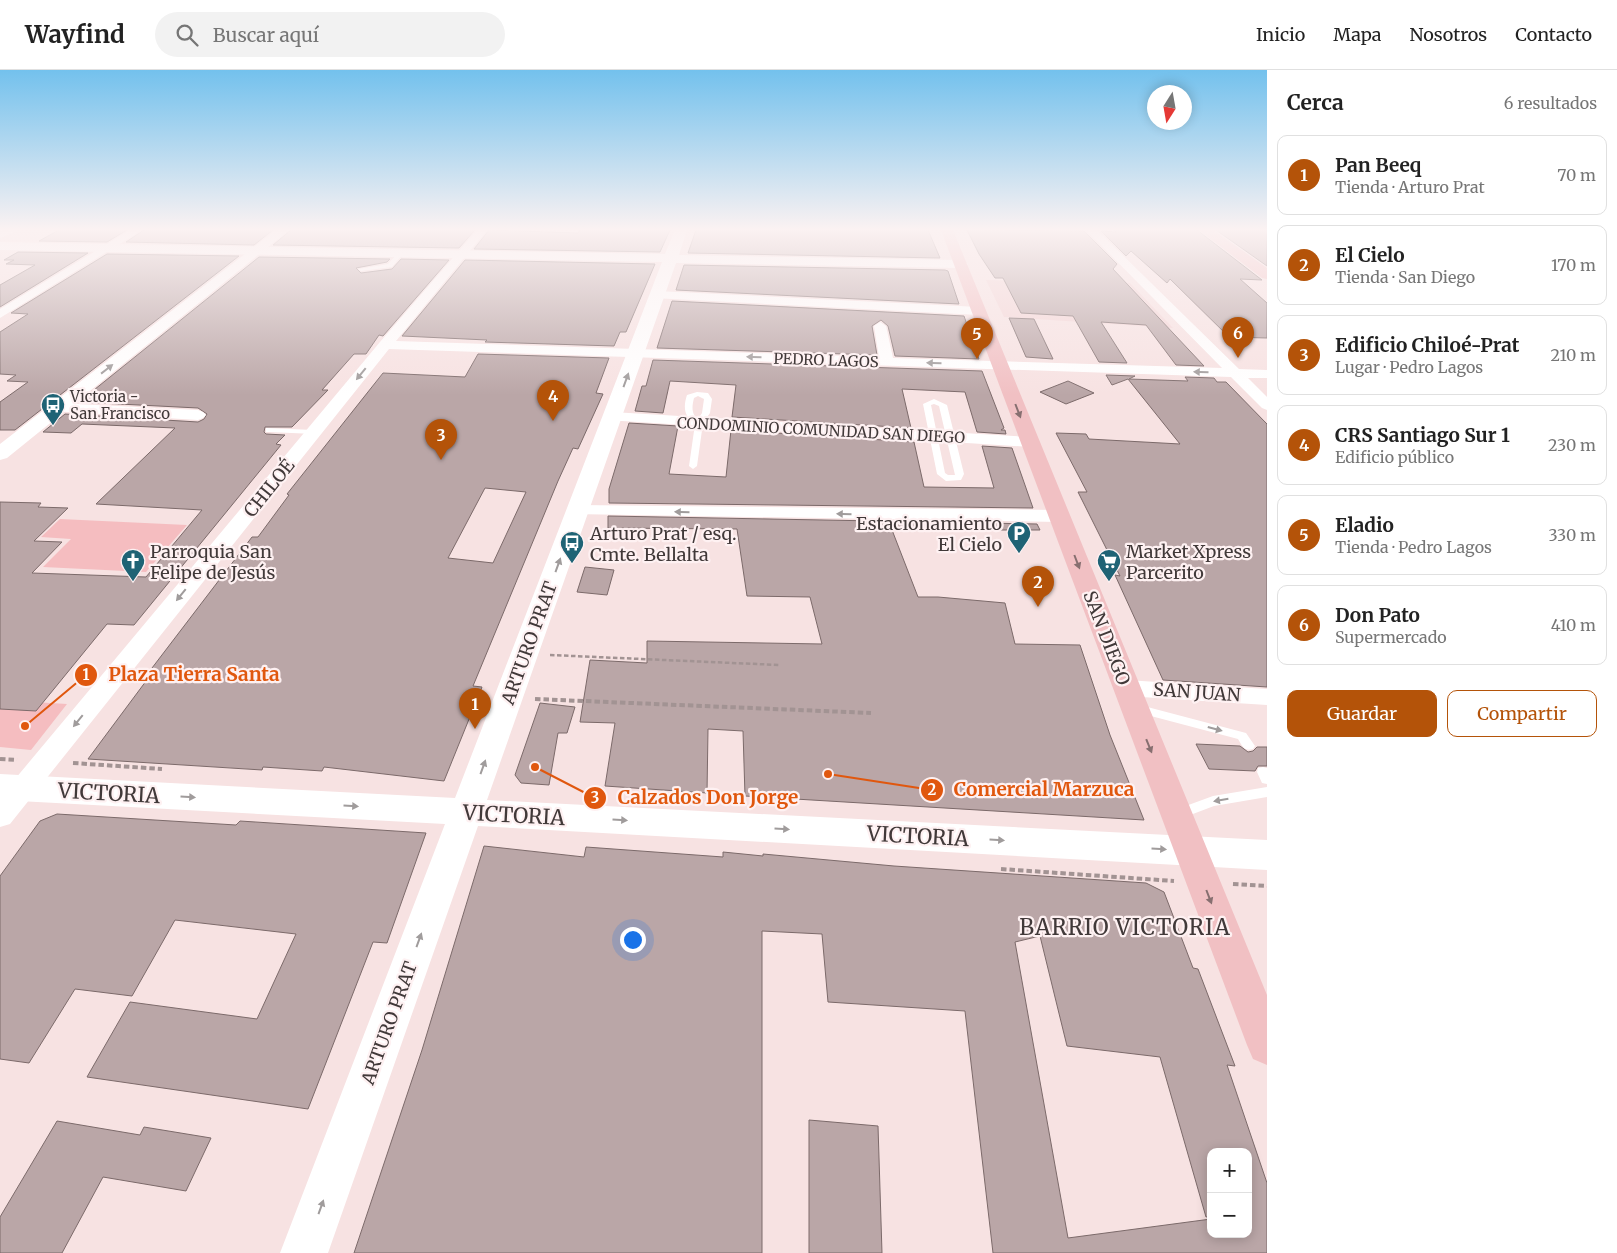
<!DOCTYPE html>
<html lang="es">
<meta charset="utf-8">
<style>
:root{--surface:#fff;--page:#f2f2f2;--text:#222;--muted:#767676;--line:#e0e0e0;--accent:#b45309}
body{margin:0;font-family:Merriweather,serif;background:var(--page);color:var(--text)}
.controls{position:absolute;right:15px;bottom:15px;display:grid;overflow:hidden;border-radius:10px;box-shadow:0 2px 12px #0003}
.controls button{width:45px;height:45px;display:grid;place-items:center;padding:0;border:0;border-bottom:1px solid var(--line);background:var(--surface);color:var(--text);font:25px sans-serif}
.compass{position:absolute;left:1147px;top:15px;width:45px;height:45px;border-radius:50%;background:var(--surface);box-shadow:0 2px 12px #0003;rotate:191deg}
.you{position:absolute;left:632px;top:869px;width:18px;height:18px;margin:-12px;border:4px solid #fff;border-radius:50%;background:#1a73e8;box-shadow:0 0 0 8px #1a73e833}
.badge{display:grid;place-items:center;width:32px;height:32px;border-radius:50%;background:var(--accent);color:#fff;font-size:16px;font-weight:700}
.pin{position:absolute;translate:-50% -41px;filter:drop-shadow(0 1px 2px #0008)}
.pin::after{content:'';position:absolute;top:26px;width:18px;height:15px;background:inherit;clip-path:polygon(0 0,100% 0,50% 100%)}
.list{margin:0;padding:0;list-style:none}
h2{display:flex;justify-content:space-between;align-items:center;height:65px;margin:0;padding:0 20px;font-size:21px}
h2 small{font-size:16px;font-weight:400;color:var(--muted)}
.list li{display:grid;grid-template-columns:32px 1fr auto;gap:15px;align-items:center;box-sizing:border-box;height:80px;margin:0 10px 10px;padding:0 10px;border:1px solid var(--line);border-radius:10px}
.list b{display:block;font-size:19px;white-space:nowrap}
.list p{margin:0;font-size:16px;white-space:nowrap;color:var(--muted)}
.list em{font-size:16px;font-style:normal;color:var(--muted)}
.actions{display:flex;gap:10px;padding:15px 20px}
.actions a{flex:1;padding:11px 0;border:1px solid var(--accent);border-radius:10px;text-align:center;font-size:18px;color:var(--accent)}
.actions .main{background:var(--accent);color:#fff}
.icon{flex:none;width:28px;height:28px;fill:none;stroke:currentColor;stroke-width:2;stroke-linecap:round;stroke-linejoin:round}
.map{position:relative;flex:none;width:1267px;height:1183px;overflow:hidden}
header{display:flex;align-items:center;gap:30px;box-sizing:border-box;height:70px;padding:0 25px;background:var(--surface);border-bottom:1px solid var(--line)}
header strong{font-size:24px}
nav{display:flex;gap:28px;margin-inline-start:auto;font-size:18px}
.search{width:350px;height:45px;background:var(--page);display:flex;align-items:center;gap:12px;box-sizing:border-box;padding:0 18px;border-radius:28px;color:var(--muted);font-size:19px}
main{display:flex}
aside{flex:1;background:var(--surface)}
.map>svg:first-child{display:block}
</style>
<header>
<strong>Wayfind</strong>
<div class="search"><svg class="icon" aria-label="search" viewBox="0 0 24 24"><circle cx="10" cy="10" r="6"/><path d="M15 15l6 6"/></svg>Buscar aquí</div>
<nav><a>Inicio</a><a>Mapa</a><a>Nosotros</a><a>Contacto</a></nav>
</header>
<main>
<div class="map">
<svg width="1267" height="1183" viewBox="0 0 1267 1183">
<rect width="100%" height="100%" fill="#f7e2e2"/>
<path fill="#f3d5d6" d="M986,210L1130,213L1173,258L1004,247Z"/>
<path fill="#f5bdc0" d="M60,449L187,455L146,502L43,497L71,469L41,467Z
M0,630L67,634L31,680L0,677Z"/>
<path fill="#baa6a7" stroke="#7c6a6a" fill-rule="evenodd" d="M59,160H127L107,172L39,171Z
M144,160H273L254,175L126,172Z
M291,160H475L459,178L273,175Z
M489,160L578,163L580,160H670L660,182L474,179Z
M696,160H928L940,188L688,183Z
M967,160L1084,161L1117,194L1113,199L1204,296L1176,295L1146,255L1101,252L1127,293L1099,292L1073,246L1021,243L1003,208H995L979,184Z
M1114,160H1197L1262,210L1240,209L1267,233V268L1229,267L1170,209L1167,213L1131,181L1126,186L1101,161L1116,162Z
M1216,160H1267V196Z
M18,182L88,183L0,237V215L35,195L6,194L14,190H4Z
M107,184L239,186L15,360H0V332L28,312L7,311L16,305L0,304V262L28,244L11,243Z
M259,187L390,189L387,192L356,198L361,203L392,199L401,189L449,190L383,266L379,265L366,284H354L322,320H328L292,357H265L264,362L266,364L285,365L276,374L281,375L134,555L107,554L36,641L0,639V432L41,433L38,437L68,438L34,471L62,472L32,503L146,507L202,440L96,434L175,358L82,354L71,363L43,362L65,344L198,352L204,349L207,344L198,338L79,332Z
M465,190L655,194L626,262H620L614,276L485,272L487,270L402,266Z
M684,195L945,200L948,201L959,234L676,220Z
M672,231L964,246L979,289L895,286L888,256L881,250L872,256L877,285L657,278Z
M1009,248L1034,249L1053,289L1026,287Z
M478,284L609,288L596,323L603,324L578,379L573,378L558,411L473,616L482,617L444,711L324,697L322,701L263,697L262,700L88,689L155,599L152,598L252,467H258L289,425L287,424L383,303L465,307ZM485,418L526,422L493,493L448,488Z
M653,290L982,301L1004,358L1001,360H1005L1006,364L977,362L965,322L902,319L911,358L732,347L736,315L670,311L663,343L635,341L642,316H646Z
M1106,305L1135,306L1129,309L1188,311L1185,307L1214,308L1217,312H1226L1267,354V617L1163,610L1115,505L1120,506L1078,422H1087L1056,363L1086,364L1089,369L1180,374L1128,309L1112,315Z
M1068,311L1094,323L1066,334L1040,322Z
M629,353L678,356L669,404L726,407L731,360L914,372L924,417L994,418L982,376L1012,378L1033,438L609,433V419Z
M608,446L1037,454L1040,460H892L918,527H938L1005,533L1015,574L1080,575L1110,665L1144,750L745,726L743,661L708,659L707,723L605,716L615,653L580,652L590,590L647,593V571L822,574L810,527L747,526L737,459L608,458Z
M585,497L614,500L607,525L577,522Z
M540,633L575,637L567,663H558L549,715L521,713L515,705Z
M1196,674L1240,676L1248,682L1253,681L1257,677H1267V696H1258L1255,701L1209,699Z
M57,744L236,755L240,751L426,763L387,873L373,872L308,1039L87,1007L130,932L257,949L296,864L175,850L132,926L75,919L29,993L0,989V806L40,751Z
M484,776L584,787L586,777L723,787V782L763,786V784L894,796L1146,813L1164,822L1193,898L1198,899L1235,996L1227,995L1267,1113V1183H993L965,941L828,932L822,864L762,861V1183H354L422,980ZM1040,866L1067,976L1160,987L1206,1147L1211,1146V1082H1248V1164H1211V1149L1068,1168L1015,872Z
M809,1050L878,1056L882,1183H809Z
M57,1051L140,1065L144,1057L211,1068L186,1121L103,1107L62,1183H0V1147Z"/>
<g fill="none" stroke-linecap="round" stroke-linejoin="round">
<path stroke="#a29393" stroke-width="2.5" stroke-dasharray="4.5 2.5" stroke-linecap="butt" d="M550,585L779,595"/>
<path stroke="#a29393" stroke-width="4" stroke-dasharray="5.5 3" stroke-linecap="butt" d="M535,629L871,643
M0,689L17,690
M73,693L162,699
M1001,799L1174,811
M1233,814L1267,816"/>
<path fill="#fff" fill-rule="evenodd" d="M397,184L402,185L392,197L361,201L358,199L388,194Z
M697,322L708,323L712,329L710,343L703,353L697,396L693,399L689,396L695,354C684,347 683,337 687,325ZM698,326L704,329L702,343L698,349C691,344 692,336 694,328Z
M934,329L947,335L964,404L961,410L946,411L937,404L923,334ZM934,334L939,336L955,405H948L945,403L931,335Z
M266,358L314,360L318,362L314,364L269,362H266Z
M1136,634L1246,663L1255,676L1253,679C1245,682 1242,676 1238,669L1132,641L1130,638L1132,635Z
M1263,697L1267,698V714L1262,713L1257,702L1258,698Z
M1267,717V727L1214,736L1177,750L1172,749L1170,745L1172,741L1213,726Z"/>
<path fill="#fff" fill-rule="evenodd" d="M130,160H142L0,248V239Z
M477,160H487L396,271L879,287L874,256L880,252L886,256L893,288L1222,298L1086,160H1097L1239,299L1267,300V308H1248L1267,327V340L1262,338L1231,307L389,279L10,754L0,757V727L380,272Z
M657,221L979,237L985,241L979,245L653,228L651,225L653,222Z
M57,333L198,340L203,342L206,345L203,348L198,350L52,341L49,338L52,335Z
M612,342L1030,367L1036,369L1038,372L1036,375L1030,377L606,350L604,347L606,344Z
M578,435L1059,440L1065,442L1068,446L1065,450L1059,452L572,444L569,440L572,436Z
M1126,610L1267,619V635L1126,626L1118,624L1114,618L1118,612Z"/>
<path fill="#fff" fill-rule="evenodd" d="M675,160H687L679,185L961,190L968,194L961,198L676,193L487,730L1267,770V800L478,756L328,1183H280L445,754L0,730V704L455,728L662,192L0,180V172L665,184Z"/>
<path fill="#fff" fill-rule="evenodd" d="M0,160H15L13,163L0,168Z
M276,160H289L7,388L0,390V374Z"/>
<path fill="#f1c0c3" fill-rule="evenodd" d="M941,160H953L1267,925V995L1253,989L1247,975Z
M1199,160H1213L1267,198V209L1262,208Z"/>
</g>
<defs><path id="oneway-solid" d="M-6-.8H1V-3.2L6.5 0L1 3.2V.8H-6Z" transform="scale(1.25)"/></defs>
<g fill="#a09c9c">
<use href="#oneway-solid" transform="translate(754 287) rotate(-178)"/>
<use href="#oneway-solid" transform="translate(934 293) rotate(-178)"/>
<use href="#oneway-solid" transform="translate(107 299) rotate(-38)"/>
<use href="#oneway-solid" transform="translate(1201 302) rotate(-178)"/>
<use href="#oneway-solid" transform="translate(361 304) rotate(129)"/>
<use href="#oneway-solid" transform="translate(626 310) rotate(-70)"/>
<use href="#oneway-solid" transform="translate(682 442) rotate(-179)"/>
<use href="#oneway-solid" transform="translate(844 444) rotate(-179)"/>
<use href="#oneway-solid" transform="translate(558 495) rotate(-70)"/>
<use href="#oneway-solid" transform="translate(181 525) rotate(129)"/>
<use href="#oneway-solid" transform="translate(78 651) rotate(129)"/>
<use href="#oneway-solid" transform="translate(1215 659) rotate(15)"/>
<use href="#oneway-solid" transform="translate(483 697) rotate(-70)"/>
<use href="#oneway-solid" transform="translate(188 727) rotate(3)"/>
<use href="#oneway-solid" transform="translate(1221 730) rotate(170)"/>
<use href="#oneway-solid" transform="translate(351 736) rotate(3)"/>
<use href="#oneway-solid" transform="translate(620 750) rotate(3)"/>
<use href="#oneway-solid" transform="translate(782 759) rotate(3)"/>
<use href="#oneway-solid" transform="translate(997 770) rotate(3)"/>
<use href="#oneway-solid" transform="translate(1159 779) rotate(3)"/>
<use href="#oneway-solid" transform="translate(419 870) rotate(-70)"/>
<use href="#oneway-solid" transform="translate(321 1137) rotate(-70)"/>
</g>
<g fill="#876f70">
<use href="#oneway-solid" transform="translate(1018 341) rotate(69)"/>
<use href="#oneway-solid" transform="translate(1077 492) rotate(69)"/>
<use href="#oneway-solid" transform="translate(1149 676) rotate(68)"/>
<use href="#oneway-solid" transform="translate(1209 827) rotate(69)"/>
</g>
<linearGradient id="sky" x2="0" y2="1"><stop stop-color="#73c1ed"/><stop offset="0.49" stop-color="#fbf2f2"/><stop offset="1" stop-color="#fbf2f2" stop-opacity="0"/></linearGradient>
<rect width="1267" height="325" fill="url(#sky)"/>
<defs>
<g id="bus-pin" transform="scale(1.25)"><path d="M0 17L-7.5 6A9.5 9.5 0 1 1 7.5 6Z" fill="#1f6375" stroke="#fef1f2"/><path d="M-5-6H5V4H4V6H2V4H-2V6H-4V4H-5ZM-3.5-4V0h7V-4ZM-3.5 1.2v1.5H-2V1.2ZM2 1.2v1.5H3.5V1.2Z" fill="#fff"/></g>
<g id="parking-pin" transform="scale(1.25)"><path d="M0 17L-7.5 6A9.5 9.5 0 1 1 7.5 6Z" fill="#1f6375" stroke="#fef1f2"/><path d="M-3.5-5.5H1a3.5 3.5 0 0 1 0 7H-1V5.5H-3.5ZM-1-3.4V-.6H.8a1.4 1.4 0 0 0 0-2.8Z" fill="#fff"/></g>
<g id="church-pin" transform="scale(1.25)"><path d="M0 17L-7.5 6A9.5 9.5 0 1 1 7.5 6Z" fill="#1f6375" stroke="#fef1f2"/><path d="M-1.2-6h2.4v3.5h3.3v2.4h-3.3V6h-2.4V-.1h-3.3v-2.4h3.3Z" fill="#fff"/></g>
<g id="supermarket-pin" transform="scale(1.25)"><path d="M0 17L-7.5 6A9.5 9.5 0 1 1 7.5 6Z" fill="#1f6375" stroke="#fef1f2"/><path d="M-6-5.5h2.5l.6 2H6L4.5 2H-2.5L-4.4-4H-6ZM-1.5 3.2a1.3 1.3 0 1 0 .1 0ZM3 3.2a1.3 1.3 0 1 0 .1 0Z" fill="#fff"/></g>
</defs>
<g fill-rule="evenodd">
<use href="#bus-pin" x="53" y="335"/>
<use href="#parking-pin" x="1019" y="463"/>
<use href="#bus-pin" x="572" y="473"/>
<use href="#church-pin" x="133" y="491"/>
<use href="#supermarket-pin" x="1109" y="491"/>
</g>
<g text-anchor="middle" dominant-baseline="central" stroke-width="4.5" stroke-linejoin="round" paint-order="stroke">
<g font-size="15" fill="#413939" stroke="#fef1f2">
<text transform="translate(826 290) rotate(2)">PEDRO LAGOS</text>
<text transform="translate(821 360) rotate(3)">CONDOMINIO COMUNIDAD SAN DIEGO</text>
</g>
<g font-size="15" fill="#413939" stroke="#fef1f2" text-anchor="start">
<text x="70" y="326">Victoria -<tspan x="70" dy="17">San Francisco</tspan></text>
</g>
<g font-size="18" fill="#413939" stroke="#fef1f2">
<text transform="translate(269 418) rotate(-51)">CHILOÉ</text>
<text transform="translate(1107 568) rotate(69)">SAN DIEGO</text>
<text transform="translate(529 573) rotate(-70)">ARTURO PRAT</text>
<text transform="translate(1197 622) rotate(4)">SAN JUAN</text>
<text transform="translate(389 953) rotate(-70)">ARTURO PRAT</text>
</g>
<g font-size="18" fill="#413939" stroke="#fef1f2" text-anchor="start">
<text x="1002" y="453" text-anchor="end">Estacionamiento<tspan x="1002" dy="21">El Cielo</tspan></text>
<text x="590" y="463">Arturo Prat / esq.<tspan x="590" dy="21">Cmte. Bellalta</tspan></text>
<text x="150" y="481">Parroquia San<tspan x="150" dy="21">Felipe de Jesús</tspan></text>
<text x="1126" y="481">Market Xpress<tspan x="1126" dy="21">Parcerito</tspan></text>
</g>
<g font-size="21" fill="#413939" stroke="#fef1f2">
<text transform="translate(109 723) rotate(3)">VICTORIA</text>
<text transform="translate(514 745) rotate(3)">VICTORIA</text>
<text transform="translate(918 766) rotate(3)">VICTORIA</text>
</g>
<g font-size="22" letter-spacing="1" fill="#413939" stroke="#fef1f2">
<text x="1125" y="857">BARRIO VICTORIA</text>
</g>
</g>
<path fill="none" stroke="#e0570e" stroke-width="2" d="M25 656L86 605M828 704L932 720M535 697L595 728"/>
<g fill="#e0570e" stroke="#fef1f2" stroke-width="2">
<circle cx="25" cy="656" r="5"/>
<circle cx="828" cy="704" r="5"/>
<circle cx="535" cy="697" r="5"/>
<circle cx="86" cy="605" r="12"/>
<circle cx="932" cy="720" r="12"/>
<circle cx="595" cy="728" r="12"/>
</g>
<g font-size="15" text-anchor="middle" font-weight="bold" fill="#fff">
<text x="86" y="610">1</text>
<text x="932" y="725">2</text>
<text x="595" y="733">3</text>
</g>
<g font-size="19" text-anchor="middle" font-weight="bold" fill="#e0570e" stroke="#fef1f2" stroke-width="4.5" stroke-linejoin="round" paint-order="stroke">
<text x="194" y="611">Plaza Tierra Santa</text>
<text x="1044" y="726">Comercial Marzuca</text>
<text x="708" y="734">Calzados Don Jorge</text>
</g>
</svg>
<div class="controls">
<button>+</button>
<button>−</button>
</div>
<svg class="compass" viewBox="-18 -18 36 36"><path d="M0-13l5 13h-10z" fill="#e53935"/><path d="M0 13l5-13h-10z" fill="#767676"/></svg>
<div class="you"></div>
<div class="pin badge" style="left:475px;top:659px">1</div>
<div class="pin badge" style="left:1038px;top:537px">2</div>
<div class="pin badge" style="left:441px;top:390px">3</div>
<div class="pin badge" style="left:553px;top:351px">4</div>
<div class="pin badge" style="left:977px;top:289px">5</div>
<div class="pin badge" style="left:1238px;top:288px">6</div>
</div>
<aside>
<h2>Cerca<small>6 resultados</small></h2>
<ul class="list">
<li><span class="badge">1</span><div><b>Pan Beeq</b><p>Tienda · Arturo Prat</p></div><em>70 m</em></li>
<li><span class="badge">2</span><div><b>El Cielo</b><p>Tienda · San Diego</p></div><em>170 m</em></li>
<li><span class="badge">3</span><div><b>Edificio Chiloé-Prat</b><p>Lugar · Pedro Lagos</p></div><em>210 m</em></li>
<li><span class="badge">4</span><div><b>CRS Santiago Sur 1</b><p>Edificio público</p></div><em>230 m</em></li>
<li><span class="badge">5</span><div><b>Eladio</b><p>Tienda · Pedro Lagos</p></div><em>330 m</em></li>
<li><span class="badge">6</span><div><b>Don Pato</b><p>Supermercado</p></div><em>410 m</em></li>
</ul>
<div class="actions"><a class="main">Guardar</a><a>Compartir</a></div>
</aside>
</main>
